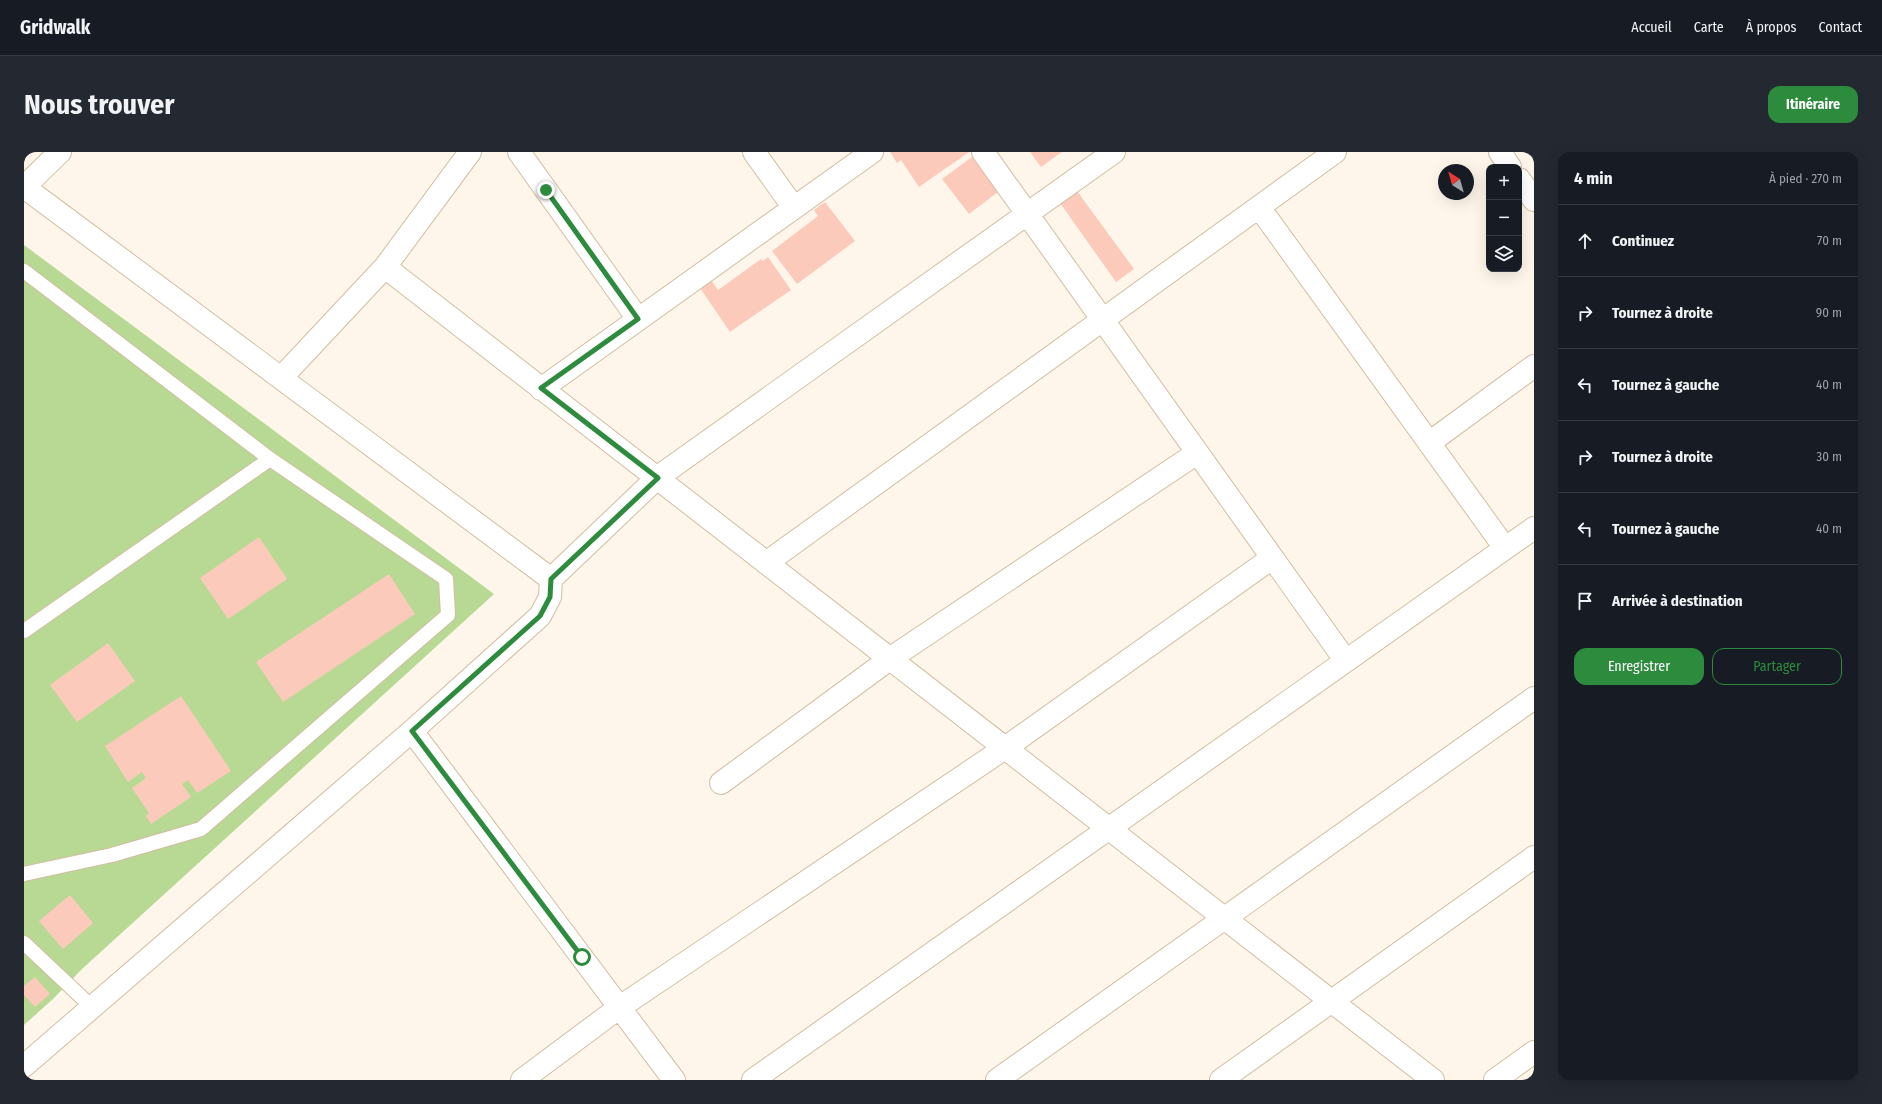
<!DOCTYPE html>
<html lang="fr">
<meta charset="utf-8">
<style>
:root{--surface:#171b24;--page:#242831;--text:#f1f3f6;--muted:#9ea1a6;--line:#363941;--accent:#2d8b3d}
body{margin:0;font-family:"Fira Sans Condensed",sans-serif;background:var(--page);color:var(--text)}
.controls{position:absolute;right:12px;top:12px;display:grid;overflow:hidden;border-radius:8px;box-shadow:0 4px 16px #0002}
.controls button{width:36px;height:36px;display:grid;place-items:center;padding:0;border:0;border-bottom:1px solid var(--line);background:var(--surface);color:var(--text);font:20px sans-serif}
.compass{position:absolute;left:1414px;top:12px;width:36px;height:36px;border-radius:50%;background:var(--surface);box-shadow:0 4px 16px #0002;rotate:323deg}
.stop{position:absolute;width:12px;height:12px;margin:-9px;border:3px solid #2d8b3d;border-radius:50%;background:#fff}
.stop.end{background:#2d8b3d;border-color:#fff;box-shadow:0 1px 4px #0008}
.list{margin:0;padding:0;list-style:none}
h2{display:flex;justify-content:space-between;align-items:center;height:52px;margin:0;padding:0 16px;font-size:17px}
h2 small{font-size:13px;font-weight:400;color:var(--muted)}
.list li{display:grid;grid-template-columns:26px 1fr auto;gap:12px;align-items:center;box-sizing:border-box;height:72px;padding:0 16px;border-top:1px solid var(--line)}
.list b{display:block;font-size:15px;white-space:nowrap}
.list em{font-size:13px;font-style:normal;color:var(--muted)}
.actions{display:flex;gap:8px;padding:12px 16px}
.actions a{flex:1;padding:9px 0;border:1px solid var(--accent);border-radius:12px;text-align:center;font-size:14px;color:var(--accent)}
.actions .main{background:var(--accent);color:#fff}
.icon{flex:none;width:22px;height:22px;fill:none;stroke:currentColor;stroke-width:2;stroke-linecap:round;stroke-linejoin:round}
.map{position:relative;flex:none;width:1510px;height:928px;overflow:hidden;border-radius:12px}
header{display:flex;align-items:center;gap:24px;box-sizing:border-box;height:56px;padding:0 20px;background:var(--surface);border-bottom:1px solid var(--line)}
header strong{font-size:19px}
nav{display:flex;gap:22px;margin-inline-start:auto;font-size:14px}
.intro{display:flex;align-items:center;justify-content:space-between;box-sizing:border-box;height:96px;padding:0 24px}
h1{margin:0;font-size:28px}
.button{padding:10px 18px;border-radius:12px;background:var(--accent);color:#fff;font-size:14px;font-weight:700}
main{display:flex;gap:24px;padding:0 24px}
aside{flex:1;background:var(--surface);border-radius:12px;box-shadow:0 4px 16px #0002}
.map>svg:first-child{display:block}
</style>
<header>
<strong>Gridwalk</strong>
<nav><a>Accueil</a><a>Carte</a><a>À propos</a><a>Contact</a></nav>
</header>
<div class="intro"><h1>Nous trouver</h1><a class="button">Itinéraire</a></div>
<main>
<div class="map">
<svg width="1510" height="928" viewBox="0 0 1510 928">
<rect width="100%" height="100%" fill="#fef6ea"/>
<path fill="#b7d993" d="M0,93L470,442L58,817L29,847L0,873Z"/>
<path fill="#fccabb" d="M866,0H945L895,35L877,8L873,11Z
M1006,0H1038L1017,15Z
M948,5L974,40L945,62L918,27Z
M1053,39L1110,117L1092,130L1036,51Z
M801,50L831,89L773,132L748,99L794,64L790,58Z
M744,105L767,138L706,180L676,136L687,128L694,138L737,107L739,109Z
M235,385L263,427L204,467L176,426Z
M365,422L391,462L259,550L232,510Z
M84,491L111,529L53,570L26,533Z
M157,544L207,619L173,641L164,628L158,632L167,645L127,672L122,664L125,661L108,636L122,626L118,620L104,630L81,594Z
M46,743L69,771L39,797L15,769Z
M11,825L26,842L11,855L0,843V834Z"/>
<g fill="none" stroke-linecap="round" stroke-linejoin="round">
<g stroke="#d2bea1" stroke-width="16">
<path id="service" d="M0,119L246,307L422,427L424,463L177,677L88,703L0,722
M0,479L246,307
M0,791L69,856"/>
</g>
<g stroke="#d2bea1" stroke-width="24">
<path id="minor" d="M495,0L614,167
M730,0L770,56
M959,0L1322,509
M1476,0L1486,15
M1495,27L1510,48
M0,35L527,427
M0,35L36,0
M1235,55L1481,396
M361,115L1409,928
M257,226L361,115L446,0
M517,237L848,0
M1405,291L1510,214
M742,411L1311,0
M388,579L650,928
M697,631L867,506L1173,301
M0,914L388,579L516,464L526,445L527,427L634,325L1090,0
M498,928L596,855L981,596L1248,406
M729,928L1510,376
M973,928L1510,546
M1197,928L1510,705
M1471,928L1510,900"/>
</g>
<use href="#service" stroke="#fff" stroke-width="14"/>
<use href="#minor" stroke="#fff" stroke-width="22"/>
</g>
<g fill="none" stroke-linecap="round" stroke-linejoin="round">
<path stroke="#2d8b3d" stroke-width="5" d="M522,38L614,167L517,236L634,326L527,427L526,445L516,464L388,579L558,805"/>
</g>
</svg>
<div class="controls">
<button>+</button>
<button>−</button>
<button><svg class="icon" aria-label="layers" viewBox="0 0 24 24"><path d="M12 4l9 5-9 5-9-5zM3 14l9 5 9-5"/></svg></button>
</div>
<svg class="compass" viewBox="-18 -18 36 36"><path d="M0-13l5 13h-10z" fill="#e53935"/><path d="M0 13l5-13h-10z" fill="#9ea1a6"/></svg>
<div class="stop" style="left:558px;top:805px"></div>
<div class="stop end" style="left:522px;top:38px"></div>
</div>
<aside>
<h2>4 min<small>À pied · 270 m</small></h2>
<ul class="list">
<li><svg class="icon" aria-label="ahead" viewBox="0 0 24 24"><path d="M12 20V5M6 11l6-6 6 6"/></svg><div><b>Continuez</b></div><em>70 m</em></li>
<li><svg class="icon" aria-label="right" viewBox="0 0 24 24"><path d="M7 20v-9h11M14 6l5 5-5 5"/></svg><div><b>Tournez à droite</b></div><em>90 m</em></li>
<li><svg class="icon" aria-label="left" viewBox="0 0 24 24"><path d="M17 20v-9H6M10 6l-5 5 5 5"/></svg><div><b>Tournez à gauche</b></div><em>40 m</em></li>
<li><svg class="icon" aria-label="right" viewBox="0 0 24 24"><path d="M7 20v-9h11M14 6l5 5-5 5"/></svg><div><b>Tournez à droite</b></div><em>30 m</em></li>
<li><svg class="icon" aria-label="left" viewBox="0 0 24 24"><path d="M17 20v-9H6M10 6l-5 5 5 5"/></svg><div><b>Tournez à gauche</b></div><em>40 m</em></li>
<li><svg class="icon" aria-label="arrive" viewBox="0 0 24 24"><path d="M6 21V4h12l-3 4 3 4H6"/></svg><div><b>Arrivée à destination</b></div></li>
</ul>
<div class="actions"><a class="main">Enregistrer</a><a>Partager</a></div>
</aside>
</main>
